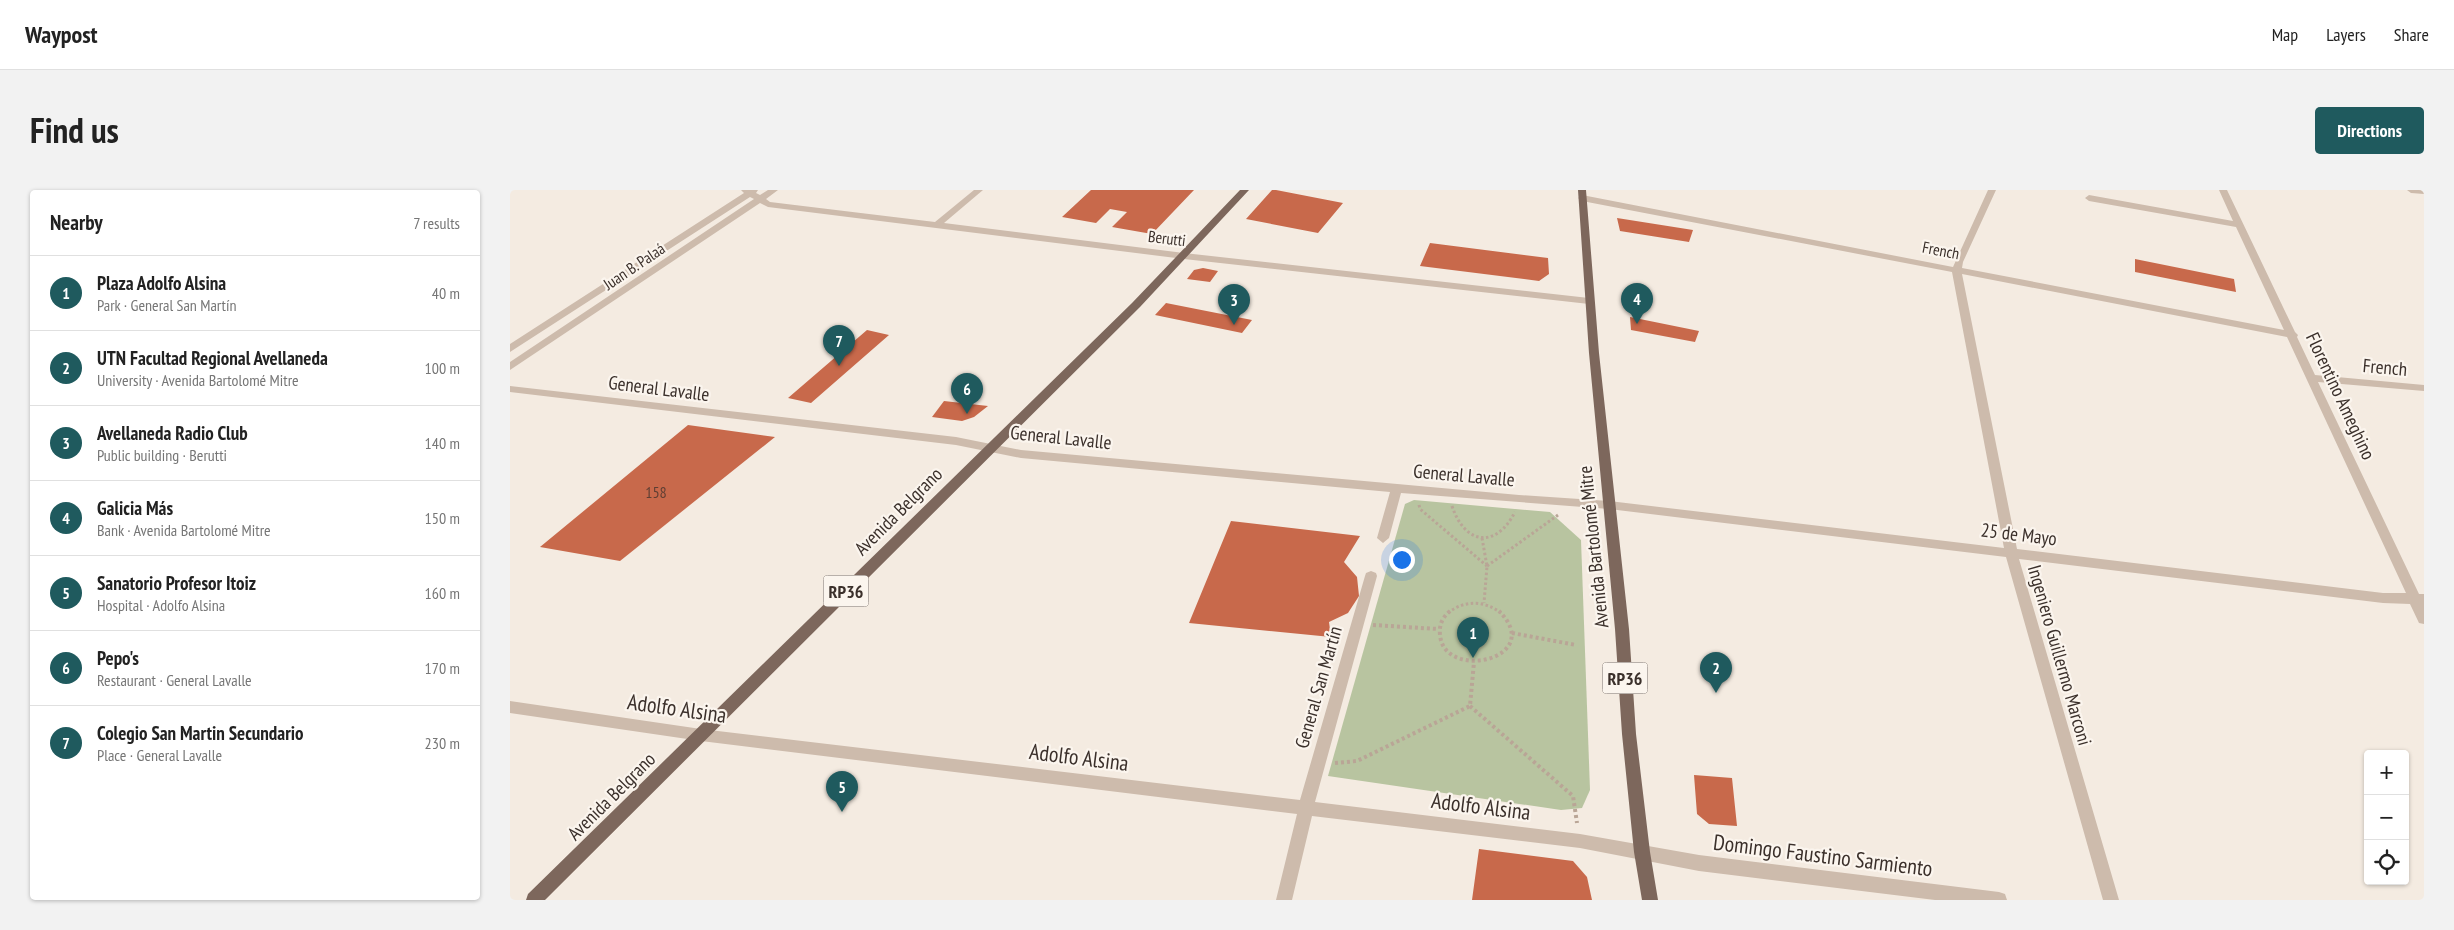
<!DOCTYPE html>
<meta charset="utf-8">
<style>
:root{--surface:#fff;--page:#f2f2f2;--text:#222;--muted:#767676;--line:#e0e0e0;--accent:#1f5a5e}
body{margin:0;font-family:"PT Sans Narrow",sans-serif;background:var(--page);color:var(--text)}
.controls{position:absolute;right:15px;bottom:15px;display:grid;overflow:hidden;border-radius:5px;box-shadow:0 1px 4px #0004}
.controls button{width:45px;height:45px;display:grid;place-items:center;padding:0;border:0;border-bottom:1px solid var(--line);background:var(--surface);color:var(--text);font:25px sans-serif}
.you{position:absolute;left:891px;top:369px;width:18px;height:18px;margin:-12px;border:4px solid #fff;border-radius:50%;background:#1a73e8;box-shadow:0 0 0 8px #1a73e833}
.badge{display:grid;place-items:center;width:32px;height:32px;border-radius:50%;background:var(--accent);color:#fff;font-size:16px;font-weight:700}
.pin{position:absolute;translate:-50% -41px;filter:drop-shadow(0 1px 2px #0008)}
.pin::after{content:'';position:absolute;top:26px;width:18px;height:15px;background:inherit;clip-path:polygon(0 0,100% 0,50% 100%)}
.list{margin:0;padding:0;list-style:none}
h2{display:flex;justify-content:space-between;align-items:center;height:65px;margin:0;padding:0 20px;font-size:21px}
h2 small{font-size:16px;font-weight:400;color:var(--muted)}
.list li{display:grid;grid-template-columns:32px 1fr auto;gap:15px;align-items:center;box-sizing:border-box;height:75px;padding:0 20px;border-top:1px solid var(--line)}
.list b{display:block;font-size:19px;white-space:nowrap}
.list p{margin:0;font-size:16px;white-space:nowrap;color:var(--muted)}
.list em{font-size:16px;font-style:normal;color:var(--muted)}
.icon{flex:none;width:28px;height:28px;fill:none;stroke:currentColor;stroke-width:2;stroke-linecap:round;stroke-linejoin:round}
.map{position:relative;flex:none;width:1914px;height:710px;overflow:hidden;border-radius:5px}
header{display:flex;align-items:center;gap:30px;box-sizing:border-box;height:70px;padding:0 25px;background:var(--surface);border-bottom:1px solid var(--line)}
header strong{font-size:24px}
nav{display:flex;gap:28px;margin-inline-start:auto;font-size:18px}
.intro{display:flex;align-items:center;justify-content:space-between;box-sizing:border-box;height:120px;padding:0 30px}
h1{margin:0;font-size:35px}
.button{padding:12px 22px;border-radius:5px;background:var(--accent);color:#fff;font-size:18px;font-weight:700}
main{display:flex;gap:30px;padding:0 30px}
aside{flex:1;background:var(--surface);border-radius:5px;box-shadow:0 1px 4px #0004}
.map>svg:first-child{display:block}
</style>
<header>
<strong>Waypost</strong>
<nav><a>Map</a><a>Layers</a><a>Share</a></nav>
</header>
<div class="intro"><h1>Find us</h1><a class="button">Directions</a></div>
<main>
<aside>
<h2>Nearby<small>7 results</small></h2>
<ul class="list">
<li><span class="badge">1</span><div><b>Plaza Adolfo Alsina</b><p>Park · General San Martín</p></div><em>40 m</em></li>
<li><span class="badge">2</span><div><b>UTN Facultad Regional Avellaneda</b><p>University · Avenida Bartolomé Mitre</p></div><em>100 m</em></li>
<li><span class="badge">3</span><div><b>Avellaneda Radio Club</b><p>Public building · Berutti</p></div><em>140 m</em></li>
<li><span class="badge">4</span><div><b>Galicia Más</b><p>Bank · Avenida Bartolomé Mitre</p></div><em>150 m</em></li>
<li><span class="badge">5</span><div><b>Sanatorio Profesor Itoiz</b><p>Hospital · Adolfo Alsina</p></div><em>160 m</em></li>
<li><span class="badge">6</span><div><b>Pepo's</b><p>Restaurant · General Lavalle</p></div><em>170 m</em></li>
<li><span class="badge">7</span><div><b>Colegio San Martin Secundario</b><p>Place · General Lavalle</p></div><em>230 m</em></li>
</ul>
</aside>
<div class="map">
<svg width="1914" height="710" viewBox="0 0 1914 710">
<rect width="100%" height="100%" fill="#f4ebe1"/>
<path fill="#b8c4a0" d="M904,310L1040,322L1071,350L1080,600L1072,618L1051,620L818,586L895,314Z"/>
<path fill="#c8694b" d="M581,0H684L642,44L602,37L617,22L600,19L586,33L552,27Z
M762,0H766L833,13L808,43L736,29Z
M1107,28L1183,40L1179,52L1110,41Z
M920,53L1038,68L1039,84L1029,91L910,76Z
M1625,69L1724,89L1726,102L1625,82Z
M693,78L708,81L700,92L677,89L684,80Z
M656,113L742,130L732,143L645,125Z
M1120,127L1189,141L1185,152L1121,140Z
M357,140L379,145L301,213L278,208Z
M434,211L478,216L464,227L452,231L422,227Z
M178,235L265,247L110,371L30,357Z
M721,331L850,346L834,372L847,387L849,406L838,423L819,432L821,447L679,433Z
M1184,585L1222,588L1227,636L1199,634L1187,624Z
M969,659L1063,671L1077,687L1082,710H962Z"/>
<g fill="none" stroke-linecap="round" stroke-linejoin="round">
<path stroke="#b9a596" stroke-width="3" stroke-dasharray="2.5 2.5" stroke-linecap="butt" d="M909,315L910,319L977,376
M942,316C955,355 986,359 1005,322
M972,348L977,376L974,413
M977,376L1048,325
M938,423C954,410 974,410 991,423"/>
<path stroke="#b9a596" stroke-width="4" stroke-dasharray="3 3" stroke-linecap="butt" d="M940,421C932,428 929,435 930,445C934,492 1037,469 989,421
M863,435L928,439
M1002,443L1066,455
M960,516L1063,606L1067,633
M825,573L847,571L960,516L964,472"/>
<path fill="#cdbbac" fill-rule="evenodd" d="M231,0H248L246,3L250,5L258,0H268L256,9L260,12L425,32L464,0H473L434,33L674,63L1079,108L1084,111L1079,114L674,69L258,17L250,13L0,180V172L244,9L240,7L0,162V154L234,3Z
M1478,0H1486L1453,72L1452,78L1774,140L1726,37L1579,11L1575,8L1579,5L1723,31L1709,0H1717L1785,142L1788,145L1787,147L1805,185L1914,195V201L1808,192L1909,404H1914V434L1909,433L1900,414L1873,413L1509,369L1609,710H1593L1496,367L1099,319L891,303L879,348L873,353L867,348L880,302L511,268L446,255L0,202V196L446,247L511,260L1009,305L1099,311L1494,358L1442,82L1072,11L1068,8L1072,5L1443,77ZM1452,84L1777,147L1896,403H1873L1507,359Z
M1897,0H1914V4L1901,3Z
M861,381L866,383L867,386L805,612L1070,644L1189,665L1489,702L1495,704L1497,710H1425L1189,681L1070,658L802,626L782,710H766L787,624L191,551L0,523V511L191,539L790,610L855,386L856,383Z"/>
<path fill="#7d675c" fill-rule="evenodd" d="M730,0H739L630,117L35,710H16L18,704L622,113Z
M1068,0H1076L1089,163L1119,439L1126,544L1140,662L1148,710H1132L1124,662L1112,544L1105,439L1079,163Z"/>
</g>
<g text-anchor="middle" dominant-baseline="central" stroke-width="4.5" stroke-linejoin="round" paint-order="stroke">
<g font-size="16" fill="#3b302b" stroke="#fbf5ee">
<text transform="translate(657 48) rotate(7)">Berutti</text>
<text transform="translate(1431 60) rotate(11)">French</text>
<text transform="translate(124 76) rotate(-34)">Juan B. Palaá</text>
</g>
<g font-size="16" fill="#5e3e33">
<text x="146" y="302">158</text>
</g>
<g fill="#fbf5ee" stroke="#756b66" stroke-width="1">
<rect x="313.5" y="385.5" width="45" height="31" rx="4"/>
<rect x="1092.5" y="472.5" width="45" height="31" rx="4"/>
</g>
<g font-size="18" font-weight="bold" fill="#3b302b">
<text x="336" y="401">RP36</text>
<text x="1115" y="488">RP36</text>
</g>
<g font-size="19" fill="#3b302b" stroke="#fbf5ee">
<text transform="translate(1875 177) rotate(5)">French</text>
<text transform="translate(149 198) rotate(7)">General Lavalle</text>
<text transform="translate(1831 206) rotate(65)">Florentino Ameghino</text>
<text transform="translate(551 247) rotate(6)">General Lavalle</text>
<text transform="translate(954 285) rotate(5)">General Lavalle</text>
<text transform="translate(388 321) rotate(-45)">Avenida Belgrano</text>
<text transform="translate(1509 344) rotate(7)">25 de Mayo</text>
<text transform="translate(1083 357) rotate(-96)">Avenida Bartolomé Mitre</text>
<text transform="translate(1550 465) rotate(74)">Ingeniero Guillermo Marconi</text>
<text transform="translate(808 497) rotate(-74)">General San Martín</text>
<text transform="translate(101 606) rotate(-45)">Avenida Belgrano</text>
</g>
<g font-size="22" fill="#3b302b" stroke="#fbf5ee">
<text transform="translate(167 518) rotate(8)">Adolfo Alsina</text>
<text transform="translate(569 567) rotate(7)">Adolfo Alsina</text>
<text transform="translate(971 616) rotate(7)">Adolfo Alsina</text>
<text transform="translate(1313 665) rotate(7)">Domingo Faustino Sarmiento</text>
</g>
</g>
</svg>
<div class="controls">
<button>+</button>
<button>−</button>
<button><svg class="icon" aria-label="locate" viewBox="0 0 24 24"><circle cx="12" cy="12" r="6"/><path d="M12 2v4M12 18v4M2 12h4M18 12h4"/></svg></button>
</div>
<div class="you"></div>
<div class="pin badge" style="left:963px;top:468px">1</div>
<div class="pin badge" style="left:1206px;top:503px">2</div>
<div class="pin badge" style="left:724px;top:135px">3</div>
<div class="pin badge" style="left:1127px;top:134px">4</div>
<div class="pin badge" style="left:332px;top:622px">5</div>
<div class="pin badge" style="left:457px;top:224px">6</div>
<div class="pin badge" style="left:329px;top:176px">7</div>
</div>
</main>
